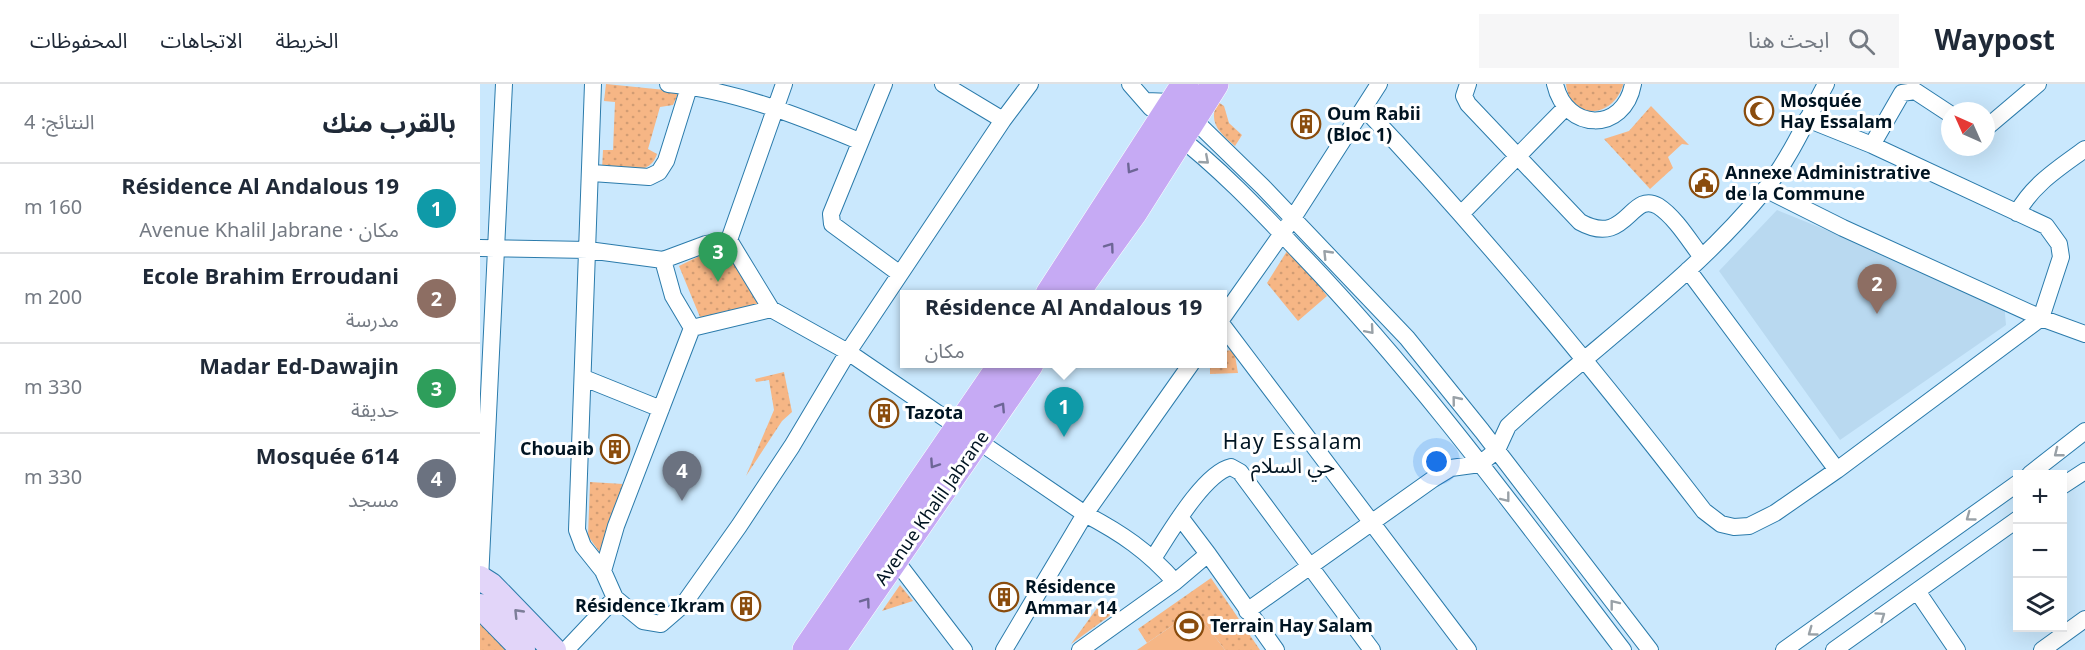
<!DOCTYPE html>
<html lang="ar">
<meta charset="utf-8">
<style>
:root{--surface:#fff;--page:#f6f6f7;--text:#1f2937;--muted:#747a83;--line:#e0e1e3;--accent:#d93025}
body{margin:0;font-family:Georgia,"Noto Sans Arabic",serif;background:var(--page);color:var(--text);direction:rtl}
.controls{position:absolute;right:18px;bottom:18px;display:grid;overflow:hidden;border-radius:0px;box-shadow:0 6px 24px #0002}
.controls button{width:54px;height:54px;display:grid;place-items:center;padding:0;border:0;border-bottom:2px solid var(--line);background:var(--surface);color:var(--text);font:30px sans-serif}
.compass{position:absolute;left:1461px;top:18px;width:54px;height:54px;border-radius:50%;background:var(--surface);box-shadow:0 6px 24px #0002;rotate:315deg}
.you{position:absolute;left:957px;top:378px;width:21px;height:21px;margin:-15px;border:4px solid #fff;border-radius:50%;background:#1a73e8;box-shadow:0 0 0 9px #1a73e833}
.badge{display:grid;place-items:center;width:39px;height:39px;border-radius:50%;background:var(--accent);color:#fff;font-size:20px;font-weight:700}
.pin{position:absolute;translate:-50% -50px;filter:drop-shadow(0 2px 3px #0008)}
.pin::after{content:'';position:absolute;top:32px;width:21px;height:18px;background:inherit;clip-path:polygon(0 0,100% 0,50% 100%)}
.popup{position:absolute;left:420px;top:206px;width:327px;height:78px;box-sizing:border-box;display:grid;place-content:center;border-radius:0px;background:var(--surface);filter:drop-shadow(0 2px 4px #0005);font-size:20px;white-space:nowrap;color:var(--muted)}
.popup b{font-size:22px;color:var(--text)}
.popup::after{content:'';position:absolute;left:50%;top:100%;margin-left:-12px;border:12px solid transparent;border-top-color:var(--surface)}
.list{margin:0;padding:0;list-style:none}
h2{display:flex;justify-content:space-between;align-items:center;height:78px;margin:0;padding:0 24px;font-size:26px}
h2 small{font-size:20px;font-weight:400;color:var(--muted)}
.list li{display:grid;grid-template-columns:39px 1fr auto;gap:18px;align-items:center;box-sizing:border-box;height:90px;padding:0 24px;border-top:2px solid var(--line)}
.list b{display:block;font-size:22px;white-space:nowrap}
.list p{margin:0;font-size:20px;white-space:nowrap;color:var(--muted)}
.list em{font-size:20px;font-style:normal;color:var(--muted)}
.icon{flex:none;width:33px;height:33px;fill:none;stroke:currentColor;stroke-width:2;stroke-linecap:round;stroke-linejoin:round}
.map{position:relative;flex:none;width:1605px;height:566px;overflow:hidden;direction:ltr}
header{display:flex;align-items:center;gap:36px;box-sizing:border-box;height:84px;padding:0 30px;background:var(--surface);border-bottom:2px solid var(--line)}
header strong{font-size:28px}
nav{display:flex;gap:33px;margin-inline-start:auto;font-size:21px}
.search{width:420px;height:54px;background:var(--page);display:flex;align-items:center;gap:15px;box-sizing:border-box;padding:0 21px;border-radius:0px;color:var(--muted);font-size:22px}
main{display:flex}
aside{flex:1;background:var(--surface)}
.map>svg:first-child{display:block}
</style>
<header>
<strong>Waypost</strong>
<div class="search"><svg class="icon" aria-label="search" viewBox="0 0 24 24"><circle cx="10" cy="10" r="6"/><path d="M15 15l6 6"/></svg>ابحث هنا</div>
<nav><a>الخريطة</a><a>الاتجاهات</a><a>المحفوظات</a></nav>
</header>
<main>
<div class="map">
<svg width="1605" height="566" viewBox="0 0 1605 566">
<defs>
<pattern id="park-dots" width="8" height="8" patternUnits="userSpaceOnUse" patternTransform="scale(1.5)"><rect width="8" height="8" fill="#f6b685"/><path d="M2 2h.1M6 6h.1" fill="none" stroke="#d19c73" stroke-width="1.8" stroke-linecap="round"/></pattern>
</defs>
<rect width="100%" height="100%" fill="#cae8fd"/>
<path fill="#b9d9f0" d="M1297,126L1524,218L1526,241L1360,356L1239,187Z"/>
<path fill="url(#park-dots)" d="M126,0L195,7L198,10L193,21L180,23L168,65L177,70C170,93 141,86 122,86L123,66H133L135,18L124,17Z
M1086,0H1143V1C1133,35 1090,37 1086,0Z
M738,18L744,22L749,39L762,51L755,62C740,49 727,38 738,18Z
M1171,22L1209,61L1202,60L1188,73L1193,84L1170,105L1124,55L1149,47Z
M246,159L282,223L222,238L199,182Z
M807,167L827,186L847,212L818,237L787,199Z
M754,266L758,289L730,290V280H743V267Z
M304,288L312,328L302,337L266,392L294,326L289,296L276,298L275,295Z
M110,398L143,400L121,470L108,452Z
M731,494L780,566H745L715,526L667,559L658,545Z
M420,501L433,517L402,527Z
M623,516L639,525L591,560Z
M0,531L34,566H0Z"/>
<path fill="#f6b685" d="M715,526L745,566H657Z"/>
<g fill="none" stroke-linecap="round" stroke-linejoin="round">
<g stroke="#2b7bab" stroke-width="18">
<path id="street" d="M113,0L97,446L103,462L123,487L135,514L163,537L181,540L203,521L259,442L312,362L368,268L523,36L550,0
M188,0C254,6 319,32 379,57
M404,0L351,130L352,140L420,190
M463,0L523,36
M650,0L671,24
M988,0L984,12L988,20L1100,138C1147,164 1150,106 1178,122C1195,133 1209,156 1221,172
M1075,0C1086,48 1144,49 1153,0
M666,17L692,18L712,34L783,103L927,254L1002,347L1170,566
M884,24C1005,152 1117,288 1224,427L1241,440L1254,443L1269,442L1295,429L1357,386L1561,234L1581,173L1579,160L1566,142L1392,61L1327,35
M1506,44L1558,0
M694,49C741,85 782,129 822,171C940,294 1040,431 1143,566
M1392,61L1422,9L1435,7L1470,30
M112,89L169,93L179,88L186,77L210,0
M1285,105L1363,144L1561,234L1605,250
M1537,129C1553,100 1579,84 1605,65
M981,130L1085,24
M249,156L304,0
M0,164L108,166L183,176L193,212L212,244L291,225
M183,176L226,160L249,156L291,225L368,268L605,430C641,449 668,467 695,498
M1208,186L1357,386
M743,233L813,134L899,0
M743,242L988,566
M104,294L181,325
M1550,390L1605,347
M1582,402L1605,387
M700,433L728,470
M674,473C689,450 724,389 751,383L760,388L892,566
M416,477L484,566
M123,487L136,442L212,244
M0,496L24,0
M1437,507L1477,566
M767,527L953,395L971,384L1000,380L1017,366L1028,342C1113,263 1210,197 1284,107C1309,76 1327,35 1346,0
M86,566L135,514
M524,566L605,430L711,280
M600,566L695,498L728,470L796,566
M1304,566L1538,399
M1354,566L1538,435
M1562,566L1605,535"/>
</g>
<g stroke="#2b7bab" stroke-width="26">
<path id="secondary" d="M0,494L11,501L74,566
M0,522L43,566"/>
</g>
<g stroke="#fff" stroke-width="28">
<path id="primary" d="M569,210L705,0
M595,210L654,128L735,0
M326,566L522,280
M352,566L550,280"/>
</g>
<use href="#street" stroke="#fff" stroke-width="16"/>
<use href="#secondary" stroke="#e2d5f9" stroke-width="24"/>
<use href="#primary" stroke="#c6aaf4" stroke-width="27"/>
</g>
<defs><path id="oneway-chevron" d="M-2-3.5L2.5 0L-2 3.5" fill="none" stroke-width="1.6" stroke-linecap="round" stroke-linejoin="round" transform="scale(1.5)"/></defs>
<g stroke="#99a1a7">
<use href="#oneway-chevron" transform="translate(725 76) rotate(41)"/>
<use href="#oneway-chevron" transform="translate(847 170) rotate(-134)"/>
<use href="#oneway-chevron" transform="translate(890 246) rotate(49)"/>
<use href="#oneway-chevron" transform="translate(976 316) rotate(-129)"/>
<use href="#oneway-chevron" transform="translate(1578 369) rotate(142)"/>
<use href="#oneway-chevron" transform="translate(1026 414) rotate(52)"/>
<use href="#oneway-chevron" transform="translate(1490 433) rotate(144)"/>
<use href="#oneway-chevron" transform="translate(1134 520) rotate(-128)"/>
<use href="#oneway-chevron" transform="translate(1401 532) rotate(-35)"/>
<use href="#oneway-chevron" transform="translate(1332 548) rotate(144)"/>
</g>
<g stroke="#6d6696">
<use href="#oneway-chevron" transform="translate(651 85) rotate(123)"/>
<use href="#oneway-chevron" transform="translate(630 163) rotate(-54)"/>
<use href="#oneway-chevron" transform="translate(521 323) rotate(-57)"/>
<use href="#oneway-chevron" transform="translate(454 380) rotate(124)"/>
<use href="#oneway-chevron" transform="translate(386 518) rotate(-54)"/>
</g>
<use stroke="#7c7e98" href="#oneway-chevron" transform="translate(38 529) rotate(-134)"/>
<defs>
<g id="mosque-ring" transform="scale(1.5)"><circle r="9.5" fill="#fff" stroke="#8a4c0d" stroke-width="1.5"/><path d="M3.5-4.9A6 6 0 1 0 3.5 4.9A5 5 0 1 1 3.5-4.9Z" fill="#8a4c0d"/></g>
<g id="building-ring" transform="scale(1.5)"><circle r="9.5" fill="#fff" stroke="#8a4c0d" stroke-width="1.5"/><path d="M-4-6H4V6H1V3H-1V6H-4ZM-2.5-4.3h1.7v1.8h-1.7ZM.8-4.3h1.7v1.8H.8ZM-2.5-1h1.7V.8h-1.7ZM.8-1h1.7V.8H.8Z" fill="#8a4c0d"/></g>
<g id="civic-ring" transform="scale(1.5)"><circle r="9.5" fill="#fff" stroke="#8a4c0d" stroke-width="1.5"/><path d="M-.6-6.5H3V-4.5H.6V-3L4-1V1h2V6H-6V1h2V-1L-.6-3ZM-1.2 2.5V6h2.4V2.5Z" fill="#8a4c0d"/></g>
<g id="stadium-ring" transform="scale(1.5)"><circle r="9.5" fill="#fff" stroke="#8a4c0d" stroke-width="1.5"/><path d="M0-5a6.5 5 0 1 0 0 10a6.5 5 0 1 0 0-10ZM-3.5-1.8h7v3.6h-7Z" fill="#8a4c0d"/></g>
</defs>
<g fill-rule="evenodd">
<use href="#mosque-ring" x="1279" y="27"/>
<use href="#building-ring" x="826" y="40"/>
<use href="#civic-ring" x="1224" y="99"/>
<use href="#building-ring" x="404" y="329"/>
<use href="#building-ring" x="135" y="365"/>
<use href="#building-ring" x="524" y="513"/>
<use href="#building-ring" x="266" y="522"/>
<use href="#stadium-ring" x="709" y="542"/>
</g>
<g text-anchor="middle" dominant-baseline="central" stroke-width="6" stroke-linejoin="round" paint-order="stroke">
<g font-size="18" font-weight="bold" fill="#001422" stroke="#fff" text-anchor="start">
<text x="1300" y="17">Mosquée<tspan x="1300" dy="21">Hay Essalam</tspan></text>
<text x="847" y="30">Oum Rabii<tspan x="847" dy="21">(Bloc 1)</tspan></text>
<text x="1245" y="89">Annexe Administrative<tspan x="1245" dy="21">de la Commune</tspan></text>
<text x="425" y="329">Tazota</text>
<text x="114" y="365" text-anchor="end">Chouaib</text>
<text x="545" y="503">Résidence<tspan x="545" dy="21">Ammar 14</tspan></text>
<text x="245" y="522" text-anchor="end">Résidence Ikram</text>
<text x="730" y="542">Terrain Hay Salam</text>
</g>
<g font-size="18" fill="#001422" stroke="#fff">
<text transform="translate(452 424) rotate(-55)">Avenue Khalil Jabrane</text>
</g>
<g font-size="21" letter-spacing="1.5" fill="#001422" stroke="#fff">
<text x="813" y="358">Hay Essalam<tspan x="813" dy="24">حي السلام</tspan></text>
</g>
</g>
</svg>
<div class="controls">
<button>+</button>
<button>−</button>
<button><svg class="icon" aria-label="layers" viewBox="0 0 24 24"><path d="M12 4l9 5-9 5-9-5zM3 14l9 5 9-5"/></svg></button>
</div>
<svg class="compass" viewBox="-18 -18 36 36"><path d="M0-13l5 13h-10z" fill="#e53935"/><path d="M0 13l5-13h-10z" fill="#747a83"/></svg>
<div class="you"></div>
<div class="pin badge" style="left:584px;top:353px;background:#0f9aa8">1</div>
<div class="popup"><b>Résidence Al Andalous 19</b>مكان</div>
<div class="pin badge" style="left:1397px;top:230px;background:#8d6e63">2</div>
<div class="pin badge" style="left:238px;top:198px;background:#2e9e5b">3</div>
<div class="pin badge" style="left:202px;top:417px;background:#6b7280">4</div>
</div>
<aside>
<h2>بالقرب منك<small>النتائج: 4</small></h2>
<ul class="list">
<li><span class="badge" style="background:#0f9aa8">1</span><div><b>Résidence Al Andalous 19</b><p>مكان · Avenue Khalil Jabrane</p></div><em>160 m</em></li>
<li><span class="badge" style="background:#8d6e63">2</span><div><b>Ecole Brahim Erroudani</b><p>مدرسة</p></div><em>200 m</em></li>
<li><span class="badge" style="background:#2e9e5b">3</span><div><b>Madar Ed-Dawajin</b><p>حديقة</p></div><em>330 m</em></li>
<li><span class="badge" style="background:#6b7280">4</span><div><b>Mosquée 614</b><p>مسجد</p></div><em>330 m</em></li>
</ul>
</aside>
</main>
